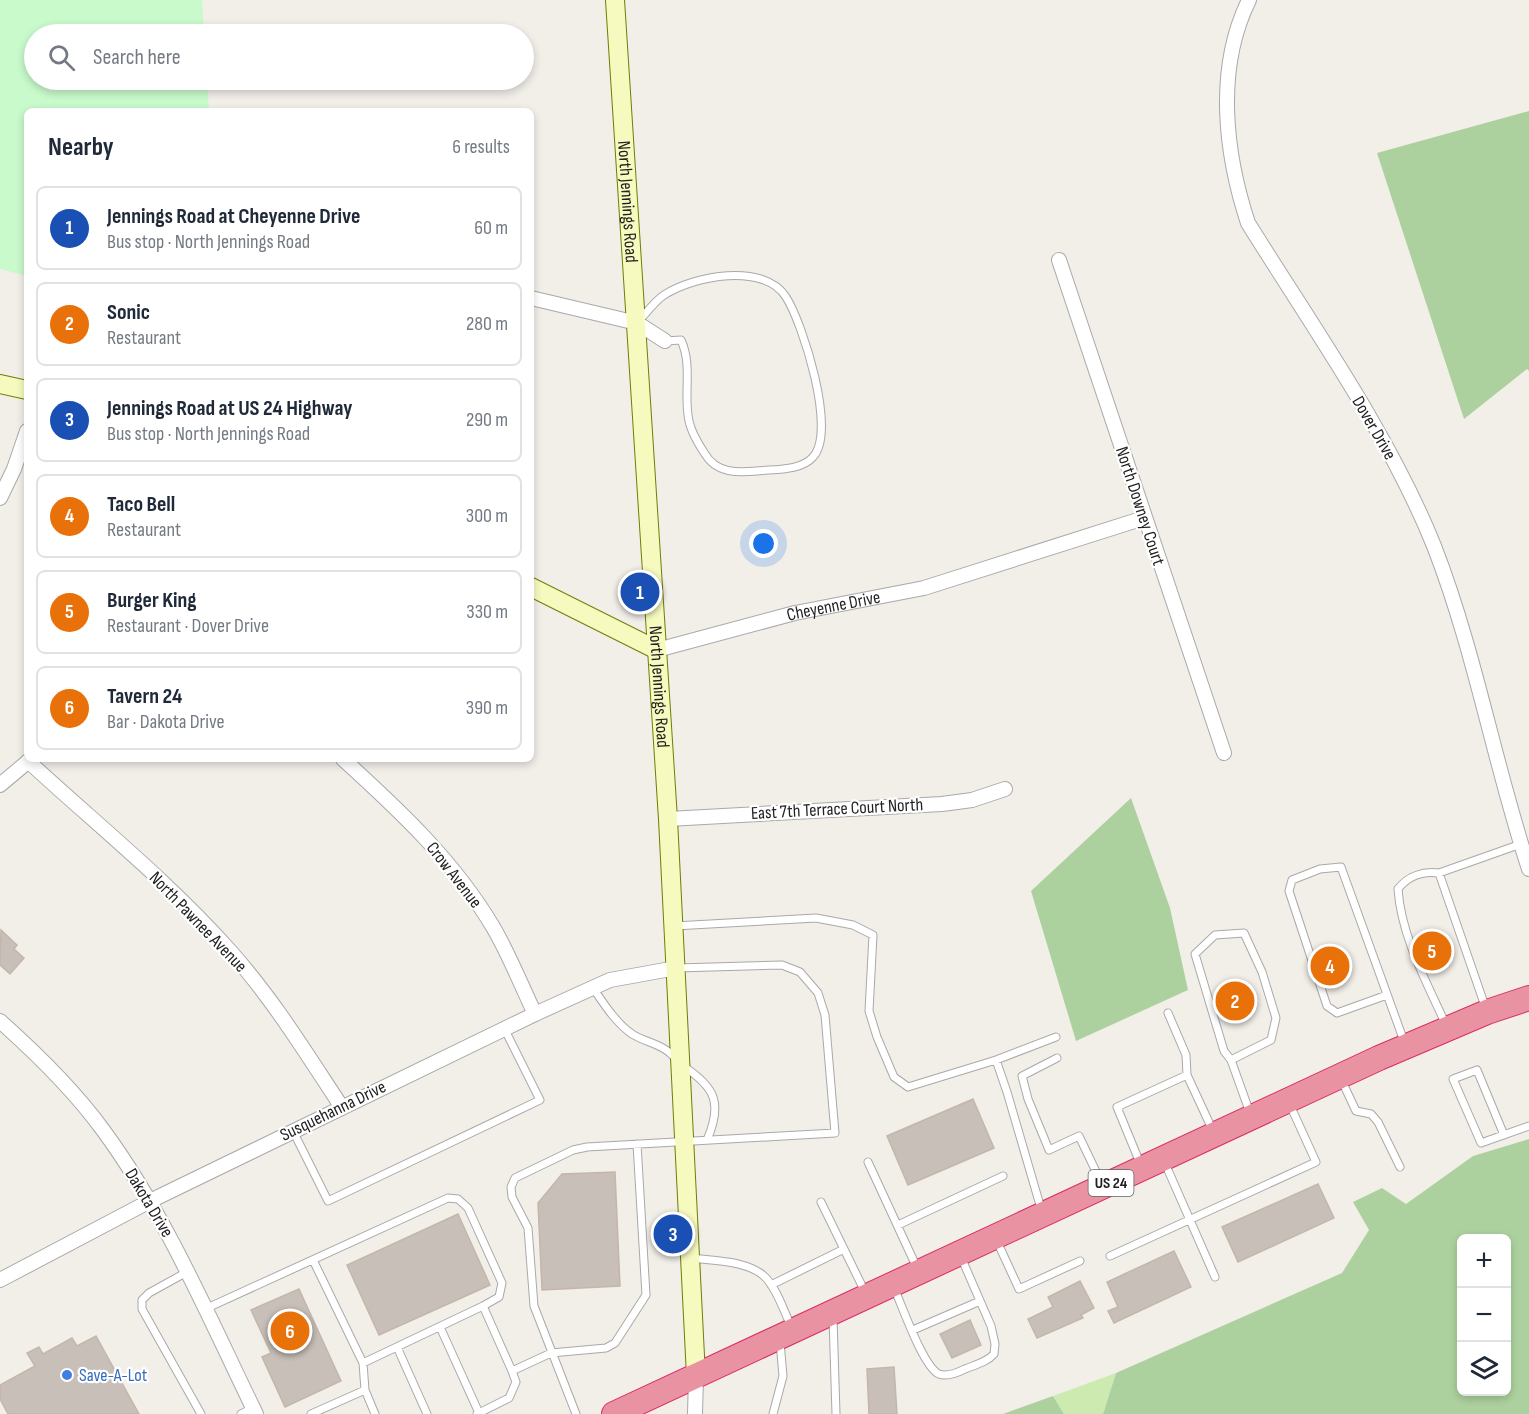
<!DOCTYPE html>
<meta charset="utf-8">
<style>
:root{--surface:#fff;--page:#f6f6f7;--text:#1f2937;--muted:#747a83;--line:#e0e1e3;--accent:#b45309}
body{margin:0;font-family:"Sofia Sans Condensed",sans-serif;background:var(--page);color:var(--text)}
.controls{position:absolute;right:18px;bottom:18px;display:grid;overflow:hidden;border-radius:9px;box-shadow:0 3px 9px #0003}
.controls button{width:54px;height:54px;display:grid;place-items:center;padding:0;border:0;border-bottom:2px solid var(--line);background:var(--surface);color:var(--text);font:30px sans-serif}
.you{position:absolute;left:764px;top:544px;width:21px;height:21px;margin:-15px;border:4px solid #fff;border-radius:50%;background:#1a73e8;box-shadow:0 0 0 9px #1a73e833}
.badge{display:grid;place-items:center;width:39px;height:39px;border-radius:50%;background:var(--accent);color:#fff;font-size:20px;font-weight:700}
.pin{position:absolute;translate:-50% -50%;border:3px solid #fff;box-shadow:0 2px 6px #0006}
.list{margin:0;padding:0;list-style:none}
h2{display:flex;justify-content:space-between;align-items:center;height:78px;margin:0;padding:0 24px;font-size:26px}
h2 small{font-size:20px;font-weight:400;color:var(--muted)}
.list li{display:grid;grid-template-columns:39px 1fr auto;gap:18px;align-items:center;box-sizing:border-box;height:84px;margin:0 12px 12px;padding:0 12px;border:2px solid var(--line);border-radius:9px}
.list b{display:block;font-size:22px;white-space:nowrap}
.list p{margin:0;font-size:20px;white-space:nowrap;color:var(--muted)}
.list em{font-size:20px;font-style:normal;color:var(--muted)}
.icon{flex:none;width:33px;height:33px;fill:none;stroke:currentColor;stroke-width:2;stroke-linecap:round;stroke-linejoin:round}
.map{position:relative;flex:none;width:1529px;height:1414px;overflow:hidden}
.search{position:absolute;background:var(--surface);box-shadow:0 3px 9px #0003;left:24px;top:24px;width:510px;height:66px;display:flex;align-items:center;gap:15px;box-sizing:border-box;padding:0 21px;border-radius:33px;color:var(--muted);font-size:22px}
.panel{position:absolute;background:var(--surface);box-shadow:0 3px 9px #0003;left:24px;top:108px;width:510px;height:654px;border-radius:9px}
.map>svg:first-child{display:block}
</style>
<div class="map">
<svg width="1529" height="1414" viewBox="0 0 1529 1414">
<rect width="100%" height="100%" fill="#f2efe9"/>
<path fill="#cdebb0" d="M1116,1373L1103,1414H1064L1053,1396Z"/>
<path fill="#add19e" fill-rule="evenodd" d="M1529,111V371L1527,369L1464,419L1377,153Z
M1131,798L1170,908L1188,990L1076,1041L1031,891Z
M1529,1139V1414H1103L1116,1373L1342,1273L1369,1230L1353,1202L1382,1188L1406,1204L1473,1156ZM1462,1238H1506V1392H1462Z
M1053,1396L1064,1414H1003Z"/>
<path fill="#c8facc" d="M0,0H202L204,34H34V80H207L209,111H27V276L0,269Z"/>
<path fill="#c7bfb8" stroke="#c4b6ab" stroke-width="1.5" d="M1,930L17,945L14,949L24,958L10,974L0,965Z
M973,1099L994,1148L908,1185L887,1136Z
M615,1172L620,1286L542,1290L538,1203L562,1174Z
M1318,1184L1334,1218L1238,1262L1222,1227Z
M458,1214L490,1285L379,1335L347,1265Z
M668,1241H673L674,1252H668Z
M1174,1251L1191,1287L1114,1323L1108,1311L1118,1307L1107,1282Z
M1080,1281L1094,1308L1081,1315L1083,1318L1037,1338L1028,1319L1053,1307L1048,1297Z
M299,1289L341,1381L285,1407L262,1357L271,1353L251,1310Z
M970,1320L981,1345L952,1358L940,1334Z
M96,1336L139,1414H8L0,1399V1385L35,1366L27,1353L39,1347L43,1354L72,1338L77,1346Z
M894,1367L897,1414H869L867,1369Z"/>
<g fill="none" stroke-linecap="round" stroke-linejoin="round">
<g stroke="#a9a9a9" stroke-width="9">
<path id="lane" d="M639,321C646,313 655,301 664,295C693,276 764,262 786,297C803,324 837,431 813,457C801,471 774,469 757,471C737,473 716,473 705,454C699,445 691,431 689,421C683,394 693,366 681,340L665,341
M1439,873L1521,844
M674,926L816,918L853,925L873,935L869,1011L877,1037L894,1077L908,1087L996,1060L1007,1092L1042,1212
M593,988C604,1004 616,1023 632,1034C643,1041 656,1043 666,1050C673,1054 677,1062 683,1066C715,1087 723,1103 707,1140
M1387,995L1337,1013L1327,1006L1289,891L1292,880L1320,869L1341,867L1405,1044
M1168,1013L1186,1055L1187,1075
M1446,1025C1427,983 1401,936 1398,889C1408,876 1423,871 1439,873L1486,1009
M1057,1058L1022,1076L1028,1099L1049,1150L1079,1136L1102,1184
M996,1060L1056,1037
M1231,1060L1271,1040L1276,1018L1262,972L1244,933L1215,935L1195,954L1224,1051L1231,1060L1250,1113
M1341,1079L1356,1111L1371,1114L1378,1122L1400,1167
M293,1131L328,1201L540,1100L504,1028
M1504,1135L1477,1070L1453,1079L1481,1143L1529,1126
M1164,1161L1215,1277
M868,1162L917,1268
M1140,1163L1117,1107L1187,1075L1213,1131
M821,1202L865,1292
M898,1225L1003,1176
M996,1239L1019,1289L1080,1261
M1110,1256L1316,1162L1290,1105
M691,1258C713,1261 749,1260 766,1278C778,1291 784,1312 792,1328
M313,1260L363,1363L365,1390L375,1414
M187,1272L149,1293L142,1300V1309L201,1414
M771,1285L844,1249
M894,1288C902,1305 923,1367 939,1374C947,1377 957,1373 965,1369C975,1365 987,1362 994,1354L995,1344L991,1326L961,1257
M205,1309L448,1198L458,1199L468,1208L502,1283L499,1297L483,1306L512,1371
M833,1318L836,1414
M440,1327L479,1413
M913,1330L980,1301
M397,1347L427,1414
M363,1363L483,1306
M241,1414L253,1408
M311,1414L365,1390
M477,1414L509,1398L516,1382L512,1371L551,1353L606,1348L615,1343L646,1295L637,1144
M576,1414L534,1306L528,1228L512,1197L511,1187L515,1178L573,1150L587,1147L835,1133L825,1015L818,993L800,972L782,965L677,968
M773,1414L783,1376L780,1342"/>
</g>
<g stroke="#a9a9a9" stroke-width="16">
<g id="street">
<path d="M1249,0C1215,69 1225,153 1248,223C1312,326 1389,434 1434,546C1475,651 1494,763 1529,869"/>
<path d="M1059,260L1224,753"/>
<path d="M531,298L637,323L665,341"/>
<path d="M0,498L14,469L27,431"/>
<path id="s1" d="M657,650L795,613L924,588L1144,518"/>
<path d="M343,759C399,810 454,861 493,927C509,954 521,985 535,1014"/>
<path d="M28,761C95,823 170,883 230,951C273,999 306,1053 341,1106"/>
<path d="M0,785L31,759"/>
<path d="M668,819L942,804L972,800L1005,789"/>
<path d="M0,1021C37,1054 74,1090 103,1130C167,1217 209,1318 256,1414"/>
<path d="M0,1280L150,1201L535,1014L610,980L676,968"/>
<path d="M695,1414L696,1376"/>
</g>
</g>
<g stroke="#707d05" stroke-width="20">
<g id="secondary">
<path id="s2" d="M615,0L668,819L696,1376"/>
<path d="M0,384L27,390"/>
<path d="M531,587L657,650"/>
</g>
</g>
<g stroke="#dc2a67" stroke-width="26">
<path id="highway" d="M614,1414L1379,1058L1487,1012L1529,998"/>
</g>
<use href="#lane" stroke="#fff" stroke-width="7"/>
<use href="#street" stroke="#fff" stroke-width="14"/>
<use href="#secondary" stroke="#f7fabf" stroke-width="18"/>
<use href="#highway" stroke="#e892a2" stroke-width="24"/>
</g>
<circle fill="#3f7fe0" stroke="#fff" stroke-width="2" cx="67" cy="1375" r="6"/>
<g text-anchor="middle" dominant-baseline="central" stroke-width="4.5" stroke-linejoin="round" paint-order="stroke">
<rect fill="#fff" stroke="#646464" stroke-width="1.5" x="1088.5" y="1170" width="45" height="26" rx="4.5"/>
<g font-size="16" font-weight="bold" fill="#222">
<text x="1111" y="1183">US 24</text>
</g>
<g font-size="18" fill="#222" stroke="#fff">
<text stroke="none"><textPath href="#s2" startOffset="202">North Jennings Road</textPath></text>
<text transform="translate(1374 428) rotate(60)">Dover Drive</text>
<text transform="translate(1140 506) rotate(72)">North Downey Court</text>
<text stroke="none"><textPath href="#s1" startOffset="182">Cheyenne Drive</textPath></text>
<text stroke="none"><textPath href="#s2" startOffset="688">North Jennings Road</textPath></text>
<text transform="translate(837 809) rotate(-3)">East 7th Terrace Court North</text>
<text transform="translate(454 875) rotate(52)">Crow Avenue</text>
<text transform="translate(198 922) rotate(46)">North Pawnee Avenue</text>
<text transform="translate(333 1111) rotate(-26)">Susquehanna Drive</text>
<text transform="translate(149 1203) rotate(59)">Dakota Drive</text>
</g>
<g font-size="18" fill="#366cbe" stroke="#fff" text-anchor="start">
<text x="79" y="1375">Save-A-Lot</text>
</g>
</g>
</svg>
<div class="controls">
<button>+</button>
<button>−</button>
<button><svg class="icon" aria-label="layers" viewBox="0 0 24 24"><path d="M12 4l9 5-9 5-9-5zM3 14l9 5 9-5"/></svg></button>
</div>
<div class="you"></div>
<div class="pin badge" style="left:640px;top:592px;background:#1a4fb4">1</div>
<div class="pin badge" style="left:1235px;top:1001px;background:#e8710a">2</div>
<div class="pin badge" style="left:673px;top:1234px;background:#1a4fb4">3</div>
<div class="pin badge" style="left:1330px;top:966px;background:#e8710a">4</div>
<div class="pin badge" style="left:1432px;top:951px;background:#e8710a">5</div>
<div class="pin badge" style="left:290px;top:1331px;background:#e8710a">6</div>
<div class="search"><svg class="icon" aria-label="search" viewBox="0 0 24 24"><circle cx="10" cy="10" r="6"/><path d="M15 15l6 6"/></svg>Search here</div>
<section class="panel">
<h2>Nearby<small>6 results</small></h2>
<ul class="list">
<li><span class="badge" style="background:#1a4fb4">1</span><div><b>Jennings Road at Cheyenne Drive</b><p>Bus stop · North Jennings Road</p></div><em>60 m</em></li>
<li><span class="badge" style="background:#e8710a">2</span><div><b>Sonic</b><p>Restaurant</p></div><em>280 m</em></li>
<li><span class="badge" style="background:#1a4fb4">3</span><div><b>Jennings Road at US 24 Highway</b><p>Bus stop · North Jennings Road</p></div><em>290 m</em></li>
<li><span class="badge" style="background:#e8710a">4</span><div><b>Taco Bell</b><p>Restaurant</p></div><em>300 m</em></li>
<li><span class="badge" style="background:#e8710a">5</span><div><b>Burger King</b><p>Restaurant · Dover Drive</p></div><em>330 m</em></li>
<li><span class="badge" style="background:#e8710a">6</span><div><b>Tavern 24</b><p>Bar · Dakota Drive</p></div><em>390 m</em></li>
</ul>
</section>
</div>
